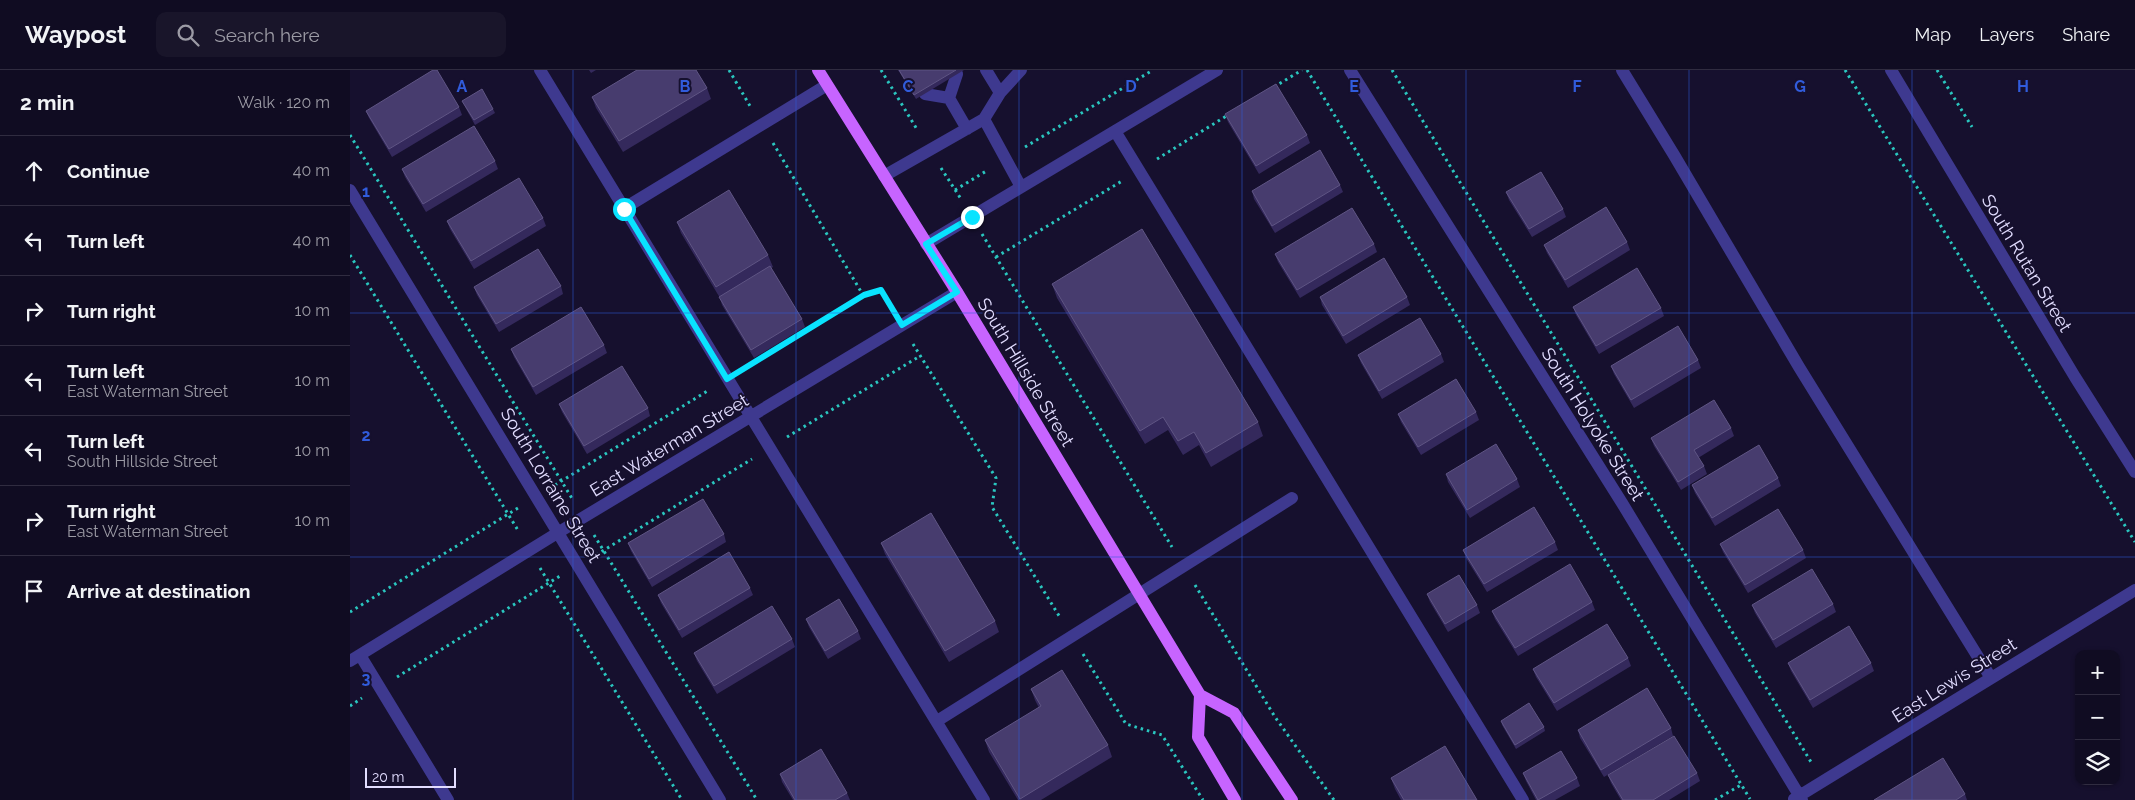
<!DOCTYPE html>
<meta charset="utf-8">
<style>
:root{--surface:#100c22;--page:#19152a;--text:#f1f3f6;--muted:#9c9ba5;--line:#302c40}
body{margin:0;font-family:Raleway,sans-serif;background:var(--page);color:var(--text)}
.controls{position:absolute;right:15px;bottom:15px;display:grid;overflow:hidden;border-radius:10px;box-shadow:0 1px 4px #0004}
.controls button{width:45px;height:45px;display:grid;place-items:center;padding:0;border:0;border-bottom:1px solid var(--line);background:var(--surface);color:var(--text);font:25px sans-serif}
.scale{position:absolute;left:15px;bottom:12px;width:91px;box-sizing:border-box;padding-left:5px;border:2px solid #e2ddff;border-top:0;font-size:14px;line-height:18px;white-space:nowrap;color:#e2ddff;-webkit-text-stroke:4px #16102e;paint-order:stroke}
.stop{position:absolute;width:15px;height:15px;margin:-11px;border:4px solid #09e3ff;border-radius:50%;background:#fff}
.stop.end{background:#09e3ff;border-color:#fff;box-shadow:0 1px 5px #0008}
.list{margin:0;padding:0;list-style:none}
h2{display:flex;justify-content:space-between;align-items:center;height:65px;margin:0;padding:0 20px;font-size:21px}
h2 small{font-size:16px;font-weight:400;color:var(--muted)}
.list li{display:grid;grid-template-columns:32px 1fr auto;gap:15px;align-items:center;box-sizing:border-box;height:70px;padding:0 20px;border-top:1px solid var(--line)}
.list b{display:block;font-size:19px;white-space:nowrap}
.list p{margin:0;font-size:16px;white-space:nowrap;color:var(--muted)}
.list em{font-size:16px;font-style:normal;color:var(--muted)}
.icon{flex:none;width:28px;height:28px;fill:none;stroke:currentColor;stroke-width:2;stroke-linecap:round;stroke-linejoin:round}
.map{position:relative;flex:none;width:1785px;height:730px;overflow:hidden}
header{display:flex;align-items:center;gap:30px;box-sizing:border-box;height:70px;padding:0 25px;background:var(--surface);border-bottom:1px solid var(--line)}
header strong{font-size:24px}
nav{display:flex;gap:28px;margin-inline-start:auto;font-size:18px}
.search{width:350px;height:45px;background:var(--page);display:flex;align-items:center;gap:12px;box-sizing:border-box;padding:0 18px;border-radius:10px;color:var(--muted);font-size:19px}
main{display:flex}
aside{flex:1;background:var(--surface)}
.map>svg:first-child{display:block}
</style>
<header>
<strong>Waypost</strong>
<div class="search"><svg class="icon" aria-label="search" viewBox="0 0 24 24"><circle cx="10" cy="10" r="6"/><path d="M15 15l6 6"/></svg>Search here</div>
<nav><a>Map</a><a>Layers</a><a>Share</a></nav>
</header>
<main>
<aside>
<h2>2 min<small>Walk · 120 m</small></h2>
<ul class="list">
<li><svg class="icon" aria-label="ahead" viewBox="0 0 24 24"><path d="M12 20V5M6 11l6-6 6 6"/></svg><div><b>Continue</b></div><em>40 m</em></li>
<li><svg class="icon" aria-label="left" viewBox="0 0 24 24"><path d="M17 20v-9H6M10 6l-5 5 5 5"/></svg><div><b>Turn left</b></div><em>40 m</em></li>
<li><svg class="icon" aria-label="right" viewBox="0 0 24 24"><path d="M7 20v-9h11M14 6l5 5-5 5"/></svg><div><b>Turn right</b></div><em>10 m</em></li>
<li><svg class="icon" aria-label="left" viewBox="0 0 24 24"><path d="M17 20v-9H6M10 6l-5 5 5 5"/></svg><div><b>Turn left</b><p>East Waterman Street</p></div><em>10 m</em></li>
<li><svg class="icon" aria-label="left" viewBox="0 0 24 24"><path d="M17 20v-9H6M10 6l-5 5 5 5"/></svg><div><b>Turn left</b><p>South Hillside Street</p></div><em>10 m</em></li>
<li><svg class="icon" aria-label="right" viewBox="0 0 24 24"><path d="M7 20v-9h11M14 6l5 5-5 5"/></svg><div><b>Turn right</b><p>East Waterman Street</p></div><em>10 m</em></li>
<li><svg class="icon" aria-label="arrive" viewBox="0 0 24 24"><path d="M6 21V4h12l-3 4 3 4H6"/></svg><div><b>Arrive at destination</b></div></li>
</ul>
</aside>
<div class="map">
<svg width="1785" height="730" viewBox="0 0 1785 730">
<rect width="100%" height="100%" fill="#16102e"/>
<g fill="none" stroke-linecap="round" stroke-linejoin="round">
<path stroke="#2ac6bf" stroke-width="3" stroke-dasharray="2.5 4" stroke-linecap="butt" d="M379,0L400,36
M531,0L568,61
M957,0L1400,729
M1042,0L1461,692
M1495,0L1785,472
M1587,0L1622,57
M924,17L952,0
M0,65L223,430
M423,73L513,225L531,220L541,236
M675,77L803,0
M807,89L878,45
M591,98L611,129
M605,120L638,100
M632,164L822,477
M0,185L169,462
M646,187L772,111
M563,274L646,408L642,437L711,549
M396,297L513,225
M437,367L570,286
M205,415L359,320
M244,465L407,730
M246,485L402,389
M190,498L332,730
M845,515L925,647L984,730
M0,542L168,438
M733,584L776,654L812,665L853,730
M47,607L210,506
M0,636L12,628
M1365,730L1391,715"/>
<path stroke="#3e398f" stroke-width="12" d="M190,0L634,730
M1000,0L1272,433L1452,730
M1272,0L1324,85L1449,297L1641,608
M1541,0L1725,307L1785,402
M650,23L671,0
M575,24L599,28L617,59
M599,28L607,4
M634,49L671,117
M765,61L1173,730
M534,106L634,49L650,23L636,0
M0,120L370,730
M273,139L477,15
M576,174L867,0
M10,585L98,730
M0,591L209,462L607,222
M587,651L942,428
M1444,729L1785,520"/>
<path stroke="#c764ff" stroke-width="12" d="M468,0L607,222L850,625L884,643L942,730
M850,625L848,667L885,730"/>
</g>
<path fill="#34295c" d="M239,0H246L241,3Z
M548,0H614L566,29Z
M357,18L361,29L273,82L246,38L242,27Z
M112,31L143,39L145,43L125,55L114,35Z
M109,37L112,45L42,87L19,48L16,41Z
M875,44L957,65L960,73L909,104L878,52Z
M145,91L148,99L76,142L55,107L52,99Z
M990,115L993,122L925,163L904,129L902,121Z
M1156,122L1213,139L1216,147L1182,167L1159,130Z
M193,148L196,156L124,199L100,159L97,151Z
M327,152L418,185L423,197L421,198L452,249L455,257L404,288L372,235L370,228L331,163Z
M1277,172L1280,180L1218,218L1197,183L1194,175Z
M1024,174L1027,182L950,228L928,192L925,184Z
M702,214L908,352L913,366L861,397L849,375L833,385L818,360L795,374L707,228Z
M211,216L213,224L149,262L127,225L124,217Z
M970,227H1057L1060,235L996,274L972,235Z
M1223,237L1311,238L1314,246L1249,284L1226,245Z
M254,275L257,283L186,325L164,287L161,279Z
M1091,284L1094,292L1032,329L1011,293L1008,285Z
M1348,290L1351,298L1284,338L1264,304L1261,296Z
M209,334L298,338L300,346L237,384L212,342Z
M1126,342L1129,350L1071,385L1051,352L1048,344Z
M1381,358L1384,366L1348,388L1354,396L1357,404L1331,420L1304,376L1301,368Z
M1096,404L1167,409L1170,417L1120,448L1098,412Z
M1428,408L1431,416L1365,456L1345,423L1342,415Z
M374,464L376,472L302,517L281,481L278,473Z
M1205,472L1208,480L1137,522L1116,488L1113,480Z
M531,473L645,551L649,562L599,592L535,484Z
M1370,474L1453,480L1456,488L1398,523L1373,482Z
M400,518L403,525L332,568L311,533L308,525Z
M1077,524L1127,535L1130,543L1098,562L1080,532Z
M1242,532L1245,540L1168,586L1145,549L1142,541Z
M1483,534L1486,542L1426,578L1405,543L1402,535Z
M456,549L508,561L511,569L478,589L459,557Z
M442,569L445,577L367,624L347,591L344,583Z
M1278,588L1281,596L1207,641L1186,607L1183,599Z
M1438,593H1521L1524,601L1463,638L1441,601Z
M681,619L758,675L762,687L691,730H668L639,682L635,670L689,638L685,630Z
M1151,651L1194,657L1195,661L1166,679L1152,655Z
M1321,658L1323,666L1254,707L1230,668L1228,660Z
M1173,703L1227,708L1230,716L1205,730H1186L1176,711Z
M1347,703L1350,711L1319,730H1271L1261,713L1258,705Z
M430,704L497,723L500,730H443L432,712Z
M1041,708L1127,730H1051L1045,719Z
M1615,724L1617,730H1524Z"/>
<path fill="#473c6e" stroke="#5f5584" d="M83,0H87L109,37L39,79L16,41Z
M287,0H346L357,18L269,71L242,27Z
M549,0H606L564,25Z
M926,14L957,65L906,96L875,44Z
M132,19L143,39L124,50L112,31Z
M124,56L145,91L73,134L52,99Z
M970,80L990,115L922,156L902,121Z
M1191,102L1213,139L1179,159L1156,122Z
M169,108L193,148L121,191L97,151Z
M379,120L418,185L366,217L327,152Z
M1256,137L1277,172L1215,210L1194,175Z
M1002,138L1024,174L947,220L925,184Z
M792,159L908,352L856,383L844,362L828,371L813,347L790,361L702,214Z
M188,179L211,216L146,254L124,217Z
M1034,188L1057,227L993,266L970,227Z
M420,196L452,249L401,280L369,227Z
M1287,198L1311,238L1246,276L1223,237Z
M231,237L254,275L183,317L161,279Z
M1070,248L1091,284L1029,321L1008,285Z
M1328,256L1348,290L1281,330L1261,296Z
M272,296L298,338L234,376L209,334Z
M1106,309L1126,342L1068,377L1048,344Z
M1364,330L1381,358L1344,380L1354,396L1328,412L1301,368Z
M1146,374L1167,409L1117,440L1096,404Z
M1409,375L1428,408L1362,448L1342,415Z
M353,429L374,464L299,509L278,473Z
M1184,437L1205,472L1134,514L1113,480Z
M1428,439L1453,480L1395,515L1370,474Z
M581,443L645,551L595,581L531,473Z
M379,482L400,518L329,560L308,525Z
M1220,494L1242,532L1165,578L1142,541Z
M1462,499L1483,534L1423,570L1402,535Z
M1109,505L1127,535L1095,554L1077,524Z
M489,529L508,561L475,581L456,549Z
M422,536L442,569L364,616L344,583Z
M1257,554L1278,588L1204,633L1183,599Z
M1499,556L1521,593L1460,630L1438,593Z
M712,600L758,675L670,729L635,670L691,636L681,619Z
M1297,618L1321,658L1251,700L1228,660Z
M1179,633L1194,657L1165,675L1151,651Z
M1324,666L1347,703L1303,730H1273L1258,705Z
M1095,676L1127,730H1054L1041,708Z
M471,679L497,723L485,730H445L430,704Z
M1211,681L1227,708L1188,730L1173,703Z
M1593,688L1615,724L1606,730H1524Z"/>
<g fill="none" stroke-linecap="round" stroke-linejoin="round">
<path stroke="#09e3ff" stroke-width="6" d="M274,139L377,309L514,225L531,220L552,255L607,222L576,174L622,147"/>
</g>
<path fill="none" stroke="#315cdc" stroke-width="1" stroke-opacity="0.55" d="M223,0V730M446,0V730M669,0V730M892,0V730M1116,0V730M1339,0V730M1562,0V730M0,243H1785M0,487H1785"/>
<g text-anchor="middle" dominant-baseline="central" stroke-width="4" stroke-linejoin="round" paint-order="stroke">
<g font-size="18" fill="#e2ddff" stroke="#16102e">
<text transform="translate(1677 193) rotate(59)">South Rutan Street</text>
<text transform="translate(676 302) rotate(59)">South Hillside Street</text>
<text transform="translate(1243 354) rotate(58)">South Holyoke Street</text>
<text transform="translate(319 375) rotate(-31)">East Waterman Street</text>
<text transform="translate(201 415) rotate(59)">South Lorraine Street</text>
<text transform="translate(1604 610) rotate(-32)">East Lewis Street</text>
</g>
</g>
<g font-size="16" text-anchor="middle" font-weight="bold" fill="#315cdc" stroke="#16102e" stroke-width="4" stroke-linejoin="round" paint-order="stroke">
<text x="112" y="22">A</text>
<text x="335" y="22">B</text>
<text x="558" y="22">C</text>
<text x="781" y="22">D</text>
<text x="1004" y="22">E</text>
<text x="1227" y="22">F</text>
<text x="1450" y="22">G</text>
<text x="1673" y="22">H</text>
<text x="16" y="127">1</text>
<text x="16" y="371">2</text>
<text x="16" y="614">3</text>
</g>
</svg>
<div class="controls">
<button>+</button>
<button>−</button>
<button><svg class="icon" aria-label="layers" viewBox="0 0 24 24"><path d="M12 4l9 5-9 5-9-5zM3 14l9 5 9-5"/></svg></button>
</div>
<div class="scale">20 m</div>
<div class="stop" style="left:274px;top:139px"></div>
<div class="stop end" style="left:622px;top:147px"></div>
</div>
</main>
